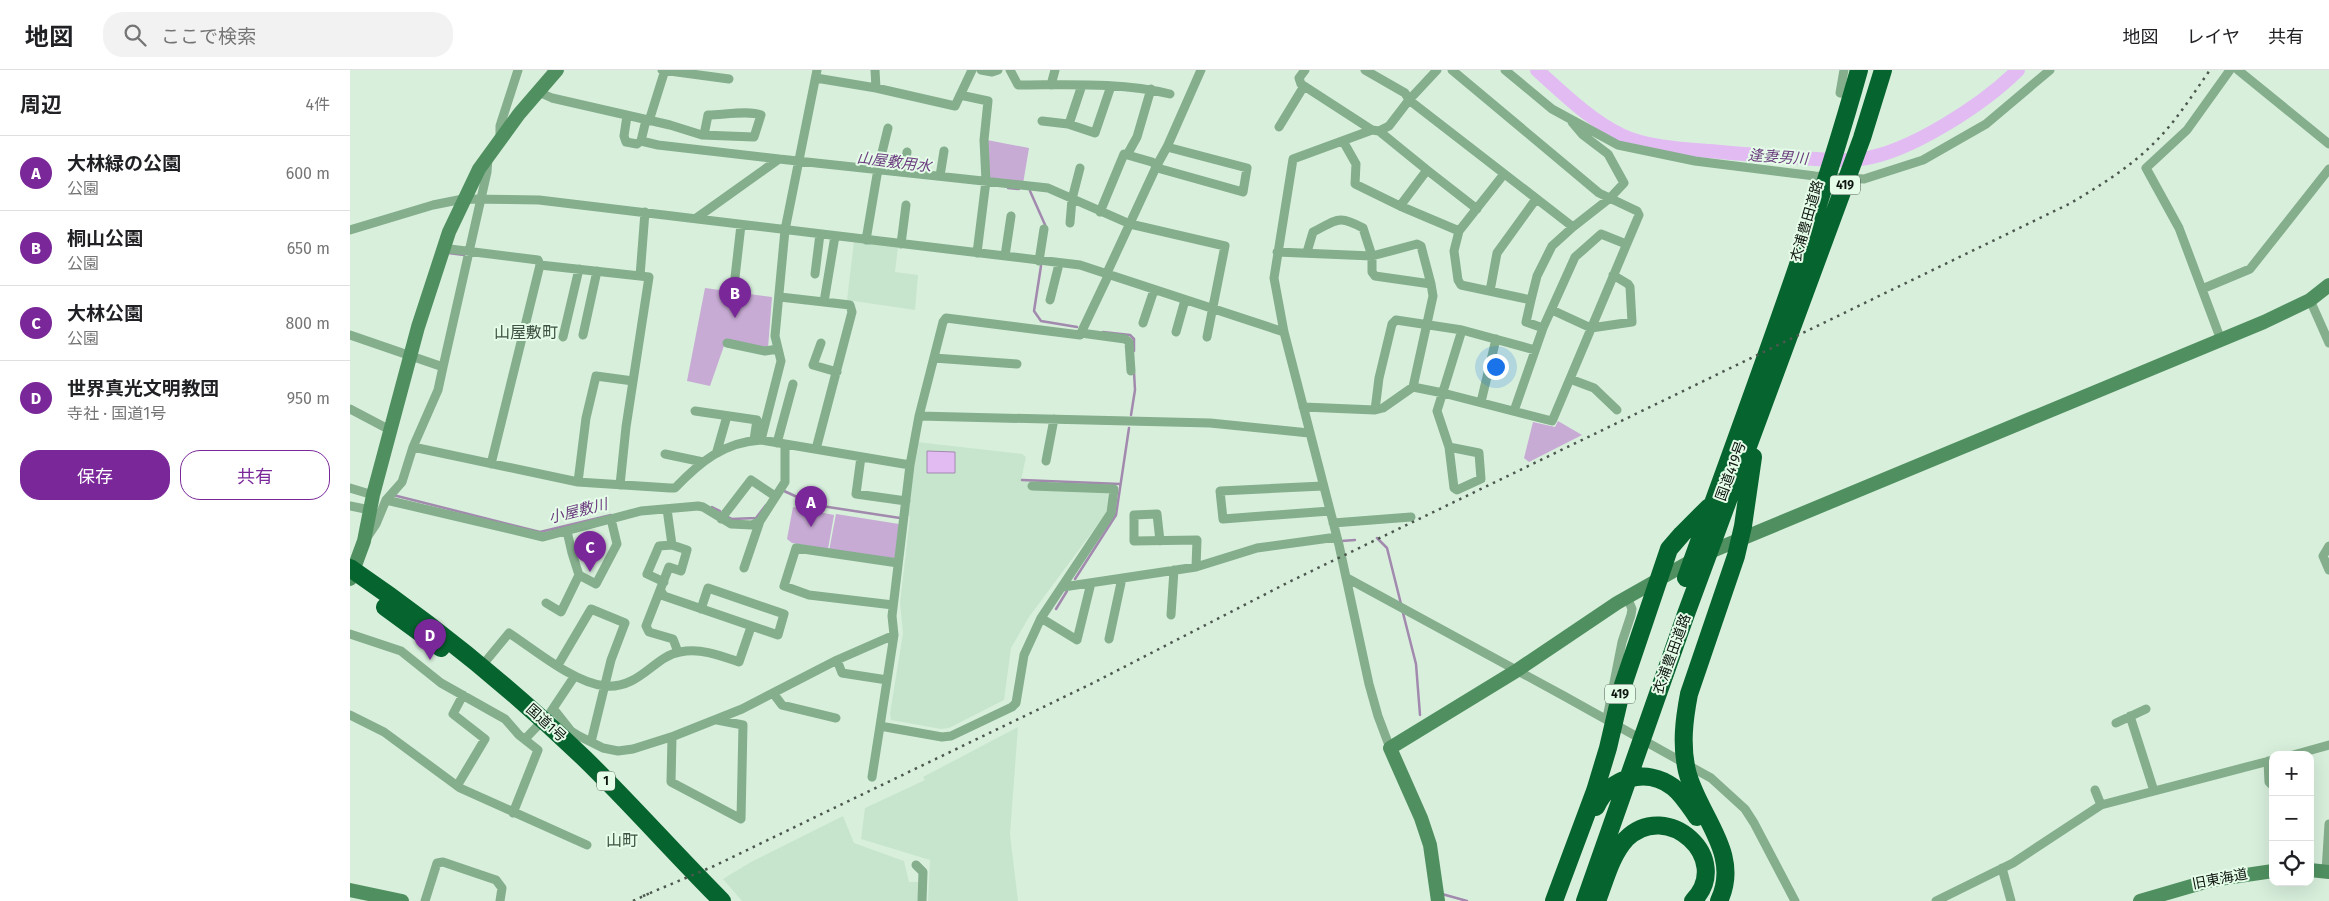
<!DOCTYPE html>
<html lang="ja">
<meta charset="utf-8">
<style>
:root{--surface:#fff;--page:#f2f2f2;--text:#202124;--muted:#757577;--line:#e0e0e0;--accent:#7a2899}
body{margin:0;font-family:"Fira Sans","Noto Sans JP",sans-serif;background:var(--page);color:var(--text)}
.controls{position:absolute;right:15px;bottom:15px;display:grid;overflow:hidden;border-radius:10px;box-shadow:0 5px 20px #0002}
.controls button{width:45px;height:45px;display:grid;place-items:center;padding:0;border:0;border-bottom:1px solid var(--line);background:var(--surface);color:var(--text);font:25px sans-serif}
.you{position:absolute;left:1145px;top:296px;width:18px;height:18px;margin:-12px;border:4px solid #fff;border-radius:50%;background:#1a73e8;box-shadow:0 0 0 8px #1a73e833}
.badge{display:grid;place-items:center;width:32px;height:32px;border-radius:50%;background:var(--accent);color:#fff;font-size:16px;font-weight:700}
.pin{position:absolute;translate:-50% -41px;filter:drop-shadow(0 1px 2px #0008)}
.pin::after{content:'';position:absolute;top:26px;width:18px;height:15px;background:inherit;clip-path:polygon(0 0,100% 0,50% 100%)}
.list{margin:0;padding:0;list-style:none}
h2{display:flex;justify-content:space-between;align-items:center;height:65px;margin:0;padding:0 20px;font-size:21px}
h2 small{font-size:16px;font-weight:400;color:var(--muted)}
.list li{display:grid;grid-template-columns:32px 1fr auto;gap:15px;align-items:center;box-sizing:border-box;height:75px;padding:0 20px;border-top:1px solid var(--line)}
.list b{display:block;font-size:19px;white-space:nowrap}
.list p{margin:0;font-size:16px;white-space:nowrap;color:var(--muted)}
.list em{font-size:16px;font-style:normal;color:var(--muted)}
.actions{display:flex;gap:10px;padding:15px 20px}
.actions a{flex:1;padding:11px 0;border:1px solid var(--accent);border-radius:20px;text-align:center;font-size:18px;color:var(--accent)}
.actions .main{background:var(--accent);color:#fff}
.icon{flex:none;width:28px;height:28px;fill:none;stroke:currentColor;stroke-width:2;stroke-linecap:round;stroke-linejoin:round}
.map{position:relative;flex:none;width:1979px;height:831px;overflow:hidden}
header{display:flex;align-items:center;gap:30px;box-sizing:border-box;height:70px;padding:0 25px;background:var(--surface);border-bottom:1px solid var(--line)}
header strong{font-size:24px}
nav{display:flex;gap:28px;margin-inline-start:auto;font-size:18px}
.search{width:350px;height:45px;background:var(--page);display:flex;align-items:center;gap:12px;box-sizing:border-box;padding:0 18px;border-radius:20px;color:var(--muted);font-size:19px}
main{display:flex}
aside{flex:1;background:var(--surface)}
.map>svg:first-child{display:block}
</style>
<header>
<strong>地図</strong>
<div class="search"><svg class="icon" aria-label="search" viewBox="0 0 24 24"><circle cx="10" cy="10" r="6"/><path d="M15 15l6 6"/></svg>ここで検索</div>
<nav><a>地図</a><a>レイヤ</a><a>共有</a></nav>
</header>
<main>
<aside>
<h2>周辺<small>4件</small></h2>
<ul class="list">
<li><span class="badge">A</span><div><b>大林緑の公園</b><p>公園</p></div><em>600 m</em></li>
<li><span class="badge">B</span><div><b>桐山公園</b><p>公園</p></div><em>650 m</em></li>
<li><span class="badge">C</span><div><b>大林公園</b><p>公園</p></div><em>800 m</em></li>
<li><span class="badge">D</span><div><b>世界真光文明教団</b><p>寺社 · 国道1号</p></div><em>950 m</em></li>
</ul>
<div class="actions"><a class="main">保存</a><a>共有</a></div>
</aside>
<div class="map">
<svg width="1979" height="831" viewBox="0 0 1979 831">
<rect width="100%" height="100%" fill="#d8efdc"/>
<path fill="#c7e5cd" d="M504,171L548,177L545,202L568,205L565,240L497,230Z
M567,372L672,384L676,387L671,410L681,411L683,418L758,422L757,442L679,547L661,578L654,630L599,658L591,659L541,650L540,644L553,563L550,533L560,446H557Z
M668,657L660,764L668,831H578L580,790L511,769L515,738L575,710L573,707Z
M493,746L504,773L554,791L559,812H568V831H392L373,809L401,792Z"/>
<path fill="#c7abd4" d="M637,70L679,78L673,114L639,108Z
M355,218L422,227L418,278L376,270L360,316L337,311Z
M1208,351L1232,365L1179,392L1174,388L1183,352L1205,357Z
M443,437L484,445L478,479L442,473L437,469Z
M486,444L549,454L545,490L479,481Z"/>
<path fill="#e2bbf3" stroke="#a289ae" d="M577,381L605,382V403H577Z"/>
<g fill="none" stroke-linecap="round" stroke-linejoin="round">
<path stroke="#a289ae" stroke-width="2.5" d="M658,118L669,119
M680,121L696,157
M98,183L114,185
M691,196L684,241L691,251L727,257
M753,262L780,265L784,269V281
M781,345L785,320L784,302
M672,410L770,414
M434,421L465,435L550,448
M43,425L190,462L261,445
M362,437L370,441
M378,447L382,449L406,448L416,435
M1027,468L1037,478L1051,534
M991,471L1005,470
M725,509L766,445L779,358
M706,539L717,521
M1053,543L1066,594L1070,645
M1092,824L1117,831"/>
<path stroke="#e2bbf3" stroke-width="14" d="M1187,0C1214,24 1239,49 1271,65C1301,79 1339,79 1371,82C1398,85 1424,86 1451,88C1471,89 1491,92 1511,89C1559,83 1634,34 1668,0"/>
<path stroke="#84ae8c" stroke-width="9" d="M312,0L379,9
M525,0L526,18
M631,0L642,2L648,0
M660,0L668,15C718,15 771,12 820,24
M955,0L949,8L951,14L1022,60
M1015,0L1055,23L1059,30L1223,157L1202,176L1187,206L1181,230L1111,215L1108,210L1104,181L1109,161L1154,104
M1155,0L1202,39L1268,75L1345,91L1465,106L1514,109L1573,90L1636,54L1700,0
M1494,0L1490,23L1500,24
M1888,0L1979,74
M466,8L526,18L605,36L622,0
M701,15L705,0
M189,20L193,24L202,28L320,55L352,65L404,67L411,45C399,40 373,45 358,45L354,65
M610,25L638,31L634,70L636,111L627,183
M277,46L274,66L276,72L287,74L291,71L296,50
M299,51L315,0
M692,51L718,54L745,63L761,16
M1222,52L1233,65L1258,84L1274,113L1260,128L1223,157
M719,54L732,15
M929,57L954,16
M1029,61L1077,100L1050,136L1109,161
M150,69V56L168,0
M291,71L308,75L429,89
M993,71L1006,94L1005,114L1050,136
M777,85L787,67L801,19
M1077,100L1127,139
M554,102L557,82
M590,106L594,81
M750,142L774,84L802,92L811,99L893,122L897,98L817,77
M345,149L429,89L698,118L780,154L875,176L857,267
M720,153L722,129L730,98
M0,160L83,135L113,129L189,130L730,195L934,262
M516,170L528,99L538,58
M551,174L556,135
M92,178L188,190L190,195L299,207L276,357L270,415
M927,182L1022,186L1067,174L1071,176L1081,214L1083,226L1063,317
M957,182L963,162C987,150 988,144 1013,158L1022,186V202L1025,206L1081,214
M655,186L661,146
M689,191L694,159
M465,204L470,164
M756,205L807,95L817,77L851,0
M290,206L295,142
M384,216L391,155
M1852,219L1900,199L1979,99
M1140,221L1147,183L1186,129
M430,227L474,232L485,166
M700,230L708,198V193
M1181,230L1176,252L1193,258
M1960,230L1979,273
M1202,240L1241,258L1282,252L1280,217L1278,214L1263,205
M793,253L804,220
M826,262L835,230
M731,263L775,269L779,272L781,301
M0,265L93,297L137,102L138,88
M233,265L247,201
M213,267L229,199
M1871,270L1829,158L1796,98L1837,60L1880,0
M377,273L415,281L428,279
M471,273L463,295L487,302
M584,288L667,294
M1220,309L1244,318L1267,340
M1131,332L1146,269
M953,337L1025,340L1033,338L1063,317L1093,323L1202,351L1203,349L1289,145L1287,141L1249,123L1102,0
M0,339L40,360
M1025,340L1029,308L1042,254L1046,250L1112,260L1185,280
M345,341L407,350L404,370
M1164,341L1193,258L1225,187L1251,164L1276,174
M569,346L860,353L959,363
M411,370L431,291L425,266L435,160L467,0
M427,373L443,314
M63,377L228,412L320,418H325C350,392 374,372 411,370L560,395
M1099,377L1129,383L1131,409L1107,420L1104,418L1099,377L1087,341L1112,260
M466,379L502,242L500,235L474,232
M367,381L377,346
M315,384L353,392
M511,387L506,424L556,431
M696,391L704,349
M141,394L190,195
M228,412L236,348L246,306L283,311
M682,416L764,419L761,443L691,548L674,585L666,633L662,637L601,666L592,667L530,656L544,565L542,546L560,395L569,346L593,252L596,248L730,265L758,206
M973,416L870,421L873,449L980,441
M0,418L23,425
M36,430L193,467L291,441L348,436L353,437L381,454L402,455L410,451L435,412V374
M0,436L20,440
M317,439L322,475L337,480L331,501L319,497L296,556L299,562L323,569L328,582
M371,449L401,410L425,426
M983,453L1061,447
M217,461L222,483L229,505L246,514L267,474L261,449
M18,466L26,454L36,430L52,412L63,377L88,320L93,297
M810,471L807,444L784,445V471L847,470L846,497
M1979,476L1973,486L1979,500
M394,498L410,451
M997,508L1214,626L1361,708L1395,739L1404,753L1445,831
M314,512L297,504L309,476L322,475
M713,517L846,497L907,478L987,467
M311,521L314,526L428,565L434,544L358,518L351,539
M196,533L211,542L229,505
M543,535L459,525L434,516L446,478L548,493
M821,545L824,500
M691,548L727,570L741,513
M0,564L51,581L91,613L155,649L169,665L188,680L163,743
M759,569L772,508
M487,590L492,603L537,610
M208,595L241,539L275,553L261,590L241,672
M131,597L159,563C185,580 224,613 255,616C290,619 304,586 330,582C351,578 369,585 389,592L401,557
M423,623L432,635L486,648
M200,643L224,607
M0,645L34,662L110,718L237,775
M1780,646L1804,721
M1257,648L1272,572L1281,545L1282,539L1277,527
M1766,653L1796,639
M322,667L321,712L391,749L393,655L367,650
M175,669L200,643L206,642L221,661L229,666L253,678L268,681L283,679L324,666L392,639L487,590L544,565
M1040,678L1028,646L1019,614L989,475L934,262L924,208L943,89L1022,60L1029,61L1039,56L1059,30L1087,0
M1943,685L1979,675
M1918,691L1919,712L1923,716
M522,707L530,656
M107,716L135,669L103,644L113,625
M1745,720L1751,735
M566,795L573,802L572,831
M1652,798L1661,831
M1976,801L1979,754
M75,831L87,793L93,792L146,810L152,818L150,831
M1586,831L1663,793L1751,735L1923,690"/>
<path stroke="#509060" stroke-width="14" d="M0,509L14,471L23,425L68,257L99,162L129,99L169,44L207,0
M1960,800L1979,802
M0,820L52,831
M1088,831L1080,775L1071,748L1040,678L1166,601L1267,533L1350,486L1914,252L1960,230L1979,215
M1790,831L1862,810L1923,801"/>
<path stroke="#06642e" stroke-width="18" d="M0,498C84,555 162,619 235,689C282,735 326,785 372,831
M1336,508C1396,340 1461,172 1509,0
M35,537L91,578
M1246,737C1259,707 1297,697 1323,717C1333,725 1340,737 1347,747
M1204,831L1245,721L1258,678L1272,618L1319,479L1332,464L1359,437
M1235,831L1336,544L1512,68L1533,0
M1247,831C1255,811 1261,785 1276,769C1317,728 1384,789 1343,831
M1369,831C1392,783 1348,746 1337,701C1331,675 1334,650 1339,624L1386,486L1393,456L1403,387"/>
<path stroke="#4c584e" stroke-width="2.5" stroke-dasharray="2.5 5" stroke-linecap="butt" d="M293,826L364,796L743,613L939,512L1721,133C1751,115 1782,96 1806,71C1827,50 1843,24 1860,0
M283,831L300,823"/>
</g>
<g text-anchor="middle" dominant-baseline="central" stroke-width="4" stroke-linejoin="round" paint-order="stroke">
<g fill="#e5fce9" stroke="#4e5a50" stroke-width="1">
<rect x="1480" y="105.5" width="30" height="19" rx="4"/>
<rect x="1255" y="614.5" width="30" height="19" rx="4"/>
<rect x="247" y="701.5" width="18" height="19" rx="4"/>
</g>
<g font-size="12" font-weight="bold" fill="#0d150e">
<text x="1495" y="115">419</text>
<text x="1270" y="624">419</text>
<text x="256" y="711">1</text>
</g>
<g font-size="14" fill="#0d150e" stroke="#e5fce9">
<text transform="translate(1457 151) rotate(-74)">衣浦豊田道路</text>
<text transform="translate(1381 401) rotate(-70)">国道419号</text>
<text transform="translate(1322 584) rotate(-70)">衣浦豊田道路</text>
<text transform="translate(196 653) rotate(42)">国道1号</text>
<text transform="translate(1870 809) rotate(-11)">旧東海道</text>
</g>
<g font-size="15" font-style="italic" fill="#6b3c7e" stroke="#e5fce9">
<text transform="translate(1428 87) rotate(4)">逢妻男川</text>
<text transform="translate(544 92) rotate(7)">山屋敷用水</text>
<text transform="translate(228 441) rotate(-14)">小屋敷川</text>
</g>
<g font-size="16" fill="#3e5142" stroke="#e5fce9">
<text x="176" y="262">山屋敷町</text>
<text x="272" y="770">山町</text>
</g>
</g>
</svg>
<div class="controls">
<button>+</button>
<button>−</button>
<button><svg class="icon" aria-label="locate" viewBox="0 0 24 24"><circle cx="12" cy="12" r="6"/><path d="M12 2v4M12 18v4M2 12h4M18 12h4"/></svg></button>
</div>
<div class="you"></div>
<div class="pin badge" style="left:461px;top:457px">A</div>
<div class="pin badge" style="left:385px;top:248px">B</div>
<div class="pin badge" style="left:240px;top:502px">C</div>
<div class="pin badge" style="left:80px;top:590px">D</div>
</div>
</main>
